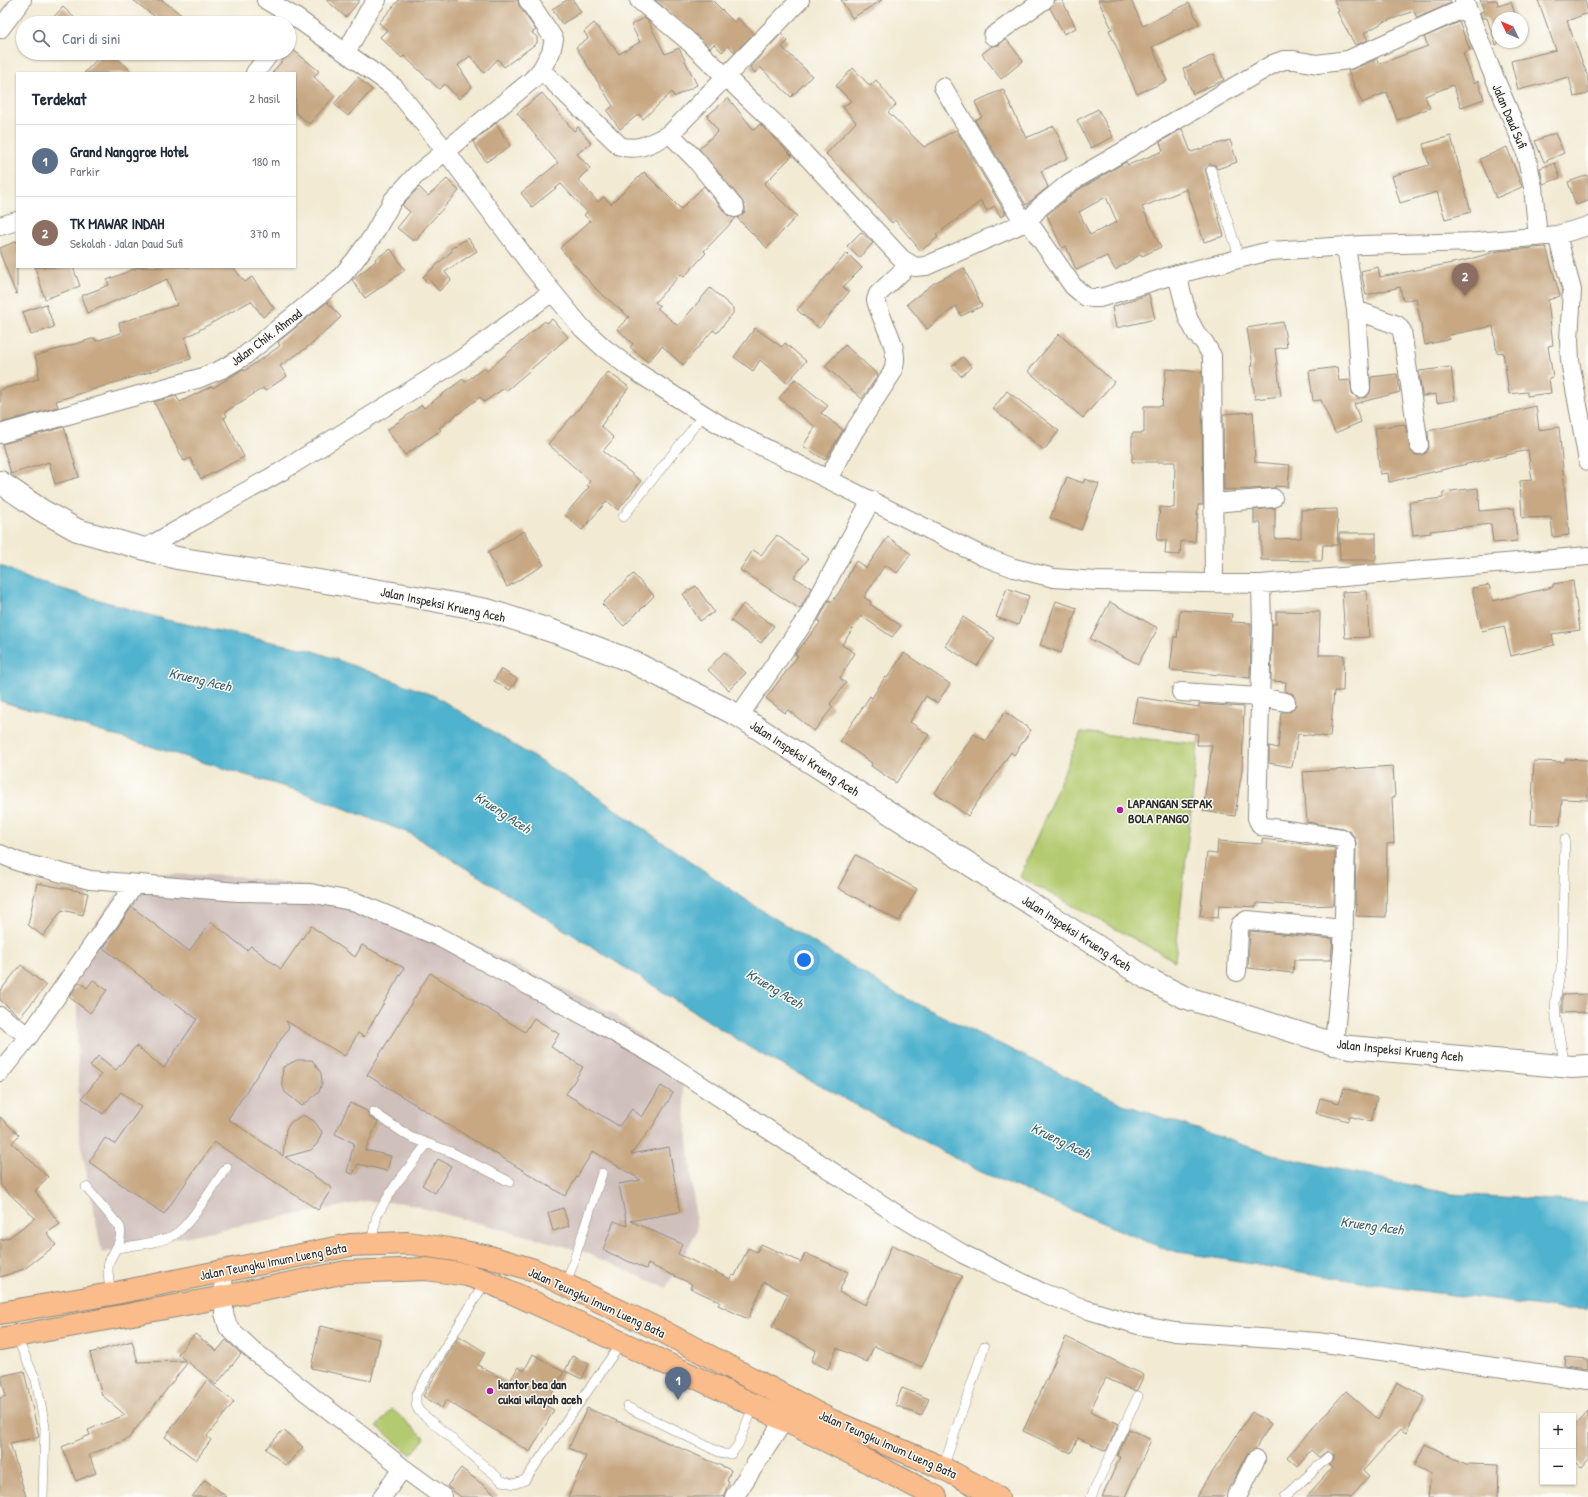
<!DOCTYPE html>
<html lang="id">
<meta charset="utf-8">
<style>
:root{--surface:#fff;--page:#f6f6f7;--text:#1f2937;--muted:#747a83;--line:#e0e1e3;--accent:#b5179e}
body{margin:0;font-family:"Patrick Hand",sans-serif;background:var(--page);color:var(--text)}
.controls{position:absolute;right:12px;bottom:12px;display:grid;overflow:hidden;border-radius:0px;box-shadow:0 1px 3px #0004}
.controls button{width:36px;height:36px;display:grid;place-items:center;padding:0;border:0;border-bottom:1px solid var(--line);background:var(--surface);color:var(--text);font:20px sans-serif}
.compass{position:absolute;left:1492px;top:12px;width:36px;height:36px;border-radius:50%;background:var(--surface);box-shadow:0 1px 3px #0004;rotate:314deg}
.you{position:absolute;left:804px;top:960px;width:14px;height:14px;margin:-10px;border:3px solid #fff;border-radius:50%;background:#1a73e8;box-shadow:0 0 0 6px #1a73e833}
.badge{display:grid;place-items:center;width:26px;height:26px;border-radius:50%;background:var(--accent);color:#fff;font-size:13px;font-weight:700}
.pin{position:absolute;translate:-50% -33px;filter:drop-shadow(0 1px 2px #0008)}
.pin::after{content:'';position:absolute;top:21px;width:14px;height:12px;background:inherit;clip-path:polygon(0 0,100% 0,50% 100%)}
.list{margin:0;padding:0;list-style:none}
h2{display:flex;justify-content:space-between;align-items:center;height:52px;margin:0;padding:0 16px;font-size:17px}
h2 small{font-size:13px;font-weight:400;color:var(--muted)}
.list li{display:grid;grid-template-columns:26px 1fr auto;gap:12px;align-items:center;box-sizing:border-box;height:72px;padding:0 16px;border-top:1px solid var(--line)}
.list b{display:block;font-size:15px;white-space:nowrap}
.list p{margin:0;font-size:13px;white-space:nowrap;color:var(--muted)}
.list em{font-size:13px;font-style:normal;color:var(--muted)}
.icon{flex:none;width:22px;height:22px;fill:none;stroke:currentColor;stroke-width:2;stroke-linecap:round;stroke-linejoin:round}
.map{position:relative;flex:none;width:1588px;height:1497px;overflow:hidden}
.search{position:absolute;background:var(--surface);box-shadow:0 1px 3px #0004;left:16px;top:16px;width:280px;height:44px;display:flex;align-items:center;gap:10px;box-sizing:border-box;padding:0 14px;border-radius:22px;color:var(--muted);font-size:15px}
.panel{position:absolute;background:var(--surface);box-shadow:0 1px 3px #0004;left:16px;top:72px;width:280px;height:196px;border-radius:0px}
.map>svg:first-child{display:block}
</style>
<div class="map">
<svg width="1588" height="1497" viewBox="0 0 1588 1497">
<rect width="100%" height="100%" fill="#fdfcf7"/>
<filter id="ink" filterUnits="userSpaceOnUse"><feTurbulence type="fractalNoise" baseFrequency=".025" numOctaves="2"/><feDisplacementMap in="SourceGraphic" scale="8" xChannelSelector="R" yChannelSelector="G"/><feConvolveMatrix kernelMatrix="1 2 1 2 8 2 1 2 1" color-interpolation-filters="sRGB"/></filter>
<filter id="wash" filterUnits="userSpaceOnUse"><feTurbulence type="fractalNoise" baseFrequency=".012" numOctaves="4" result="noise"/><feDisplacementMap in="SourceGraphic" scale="16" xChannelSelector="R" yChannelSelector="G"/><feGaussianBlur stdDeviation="0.9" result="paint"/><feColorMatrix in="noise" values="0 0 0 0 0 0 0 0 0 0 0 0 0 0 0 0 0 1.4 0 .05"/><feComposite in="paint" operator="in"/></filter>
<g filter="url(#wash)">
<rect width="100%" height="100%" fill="#f2ead3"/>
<path fill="#d0c0bc" d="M132,873L236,876L358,895L444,930L611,1012L681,1069L697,1231L666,1288L582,1251L404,1203L366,1201L102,1253L79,1135L76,950Z"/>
<path fill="#b3ca6f" stroke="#6f7a4d" d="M1081,732L1198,744L1175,961L1020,877Z
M392,1409L425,1438L411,1455L377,1426Z"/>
<path fill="#4fb2ce" stroke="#3d6e7c" d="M0,565L29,579L166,620L311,650L435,696L593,794L755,906L897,994L1123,1104L1273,1155L1451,1194L1588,1202V1309H1564L1398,1288L1167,1250L981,1172L752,1049L602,953L411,834L302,792L0,701Z"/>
<g id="blocks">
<path fill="#c7a883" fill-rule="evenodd" d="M133,0H162L192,23H163Z
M326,0H360L346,17Z
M399,0H518L519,6L536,30L532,33L537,37V43L504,67L498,59L484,73L470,56L458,65L472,87L459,99L445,84L439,89L404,56L402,58L380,37L387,30L379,23Z
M567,0H573L581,12L562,24L552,9Z
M655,0H712L734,22L737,18L754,33L735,52L728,46L722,52L714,44L710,48Z
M841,0H882L852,18Z
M1054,0H1062L1076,28L1064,34L1050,8Z
M1098,0H1131L1143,26L1189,3L1199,24L1152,47L1167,81L1137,94L1109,30L1112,29Z
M1334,0H1450L1451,3L1417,18L1414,11L1384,22L1364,33L1368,40L1355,45L1337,12L1339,11Z
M1480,0H1497L1498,6L1511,2L1516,18H1498V44L1496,45L1487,18H1482L1480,12L1484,11Z
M1538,0H1585L1588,13L1567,21L1588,77V94L1574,97L1569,77L1518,90L1511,61L1556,50Z
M63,7L80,23H48Z
M644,18L648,21L665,54L679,48L697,85L674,97L672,92L643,119L639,114L620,129L607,111L613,106L576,47L588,38L584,32L594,23L619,54L640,42L631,25Z
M1459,22L1470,50L1463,53L1474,83L1478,81L1484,99L1461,107L1453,85L1425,96L1430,108L1397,120L1387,92L1362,103L1348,71L1377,59L1379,64L1428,46L1424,37Z
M781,34L788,41L782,47L812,76L791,97L760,67L755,73L750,67Z
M1006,39L1023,61L1001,79L982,54L992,46L999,45Z
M292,49L319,71L314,77L335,96L309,124L295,112V73H272Z
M103,53H112L133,73H84Z
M1213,55L1224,80L1193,94L1183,69Z
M853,68L870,86L876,80L896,105L888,112L924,147L956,130L1006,214L1001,217L994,206L987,211L981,201L936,235L938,237L921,251L895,220L892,223L855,182L826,154L856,122L843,107L851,101L836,86Z
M358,77L372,90L348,116L334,104Z
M1003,89L1026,138L1054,126L1068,158L1041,171L1048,187L1026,205L975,120L982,117L975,102Z
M542,93L574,131L578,127L591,143L577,154L590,168L578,180L598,202L604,197L611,204L644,172L681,209L704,186L727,215L736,218L704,251L706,253L684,277L681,274L655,302L660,306L657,308L678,326L710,288L733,308V313L717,333L713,330L683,365L662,346L648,362L630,347L633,344L617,329L629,317L597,290L560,248L590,221L584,215L587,212L561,184L532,207L521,193L558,163L517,113Z
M728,98L754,130L760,124L792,156L764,184L797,216L767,248L737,218L745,212V207L743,202L699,149L718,131L707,116Z
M1098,109L1113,137L1091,148L1077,120Z
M496,123L510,146L486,162L473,142Z
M1182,129L1191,152L1230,140L1237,162L1217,169L1215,165L1210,164L1205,169L1224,236L1204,242L1187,189L1142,207L1161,247L1142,256L1141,254L1115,270L1107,256L1076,270L1066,246L1062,248L1047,215L1075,192L1126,162L1128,165L1163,151L1160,142ZM1106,197L1117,222L1090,235L1079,212Z
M1555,133L1564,153L1544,162L1535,141Z
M1451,136L1471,212L1445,219L1437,192L1400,203L1392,176L1429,165L1423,144Z
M1507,147L1522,187L1496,198L1480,159Z
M1555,163L1560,178L1543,184L1540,168Z
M1588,175V201L1576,205L1568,182Z
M447,179L459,191L425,228L417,240H412L397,228L410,212L402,205L419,187L428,196Z
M861,232L873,243L859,258L847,246Z
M468,238L477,251L445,272L451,280L439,291L430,281L427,283L423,277L452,251L450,249Z
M17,241V294H16L0,253V248Z
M1546,247L1560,296L1548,300L1553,345L1548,346L1553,377L1549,378L1551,393L1527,396V392L1509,394L1503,352L1497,353L1493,326L1449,335L1450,339L1425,345L1416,298L1403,301L1400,287L1366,295L1361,271L1378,267L1380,277L1463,261L1498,251Z
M391,249L405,270L365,298L352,280L376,261L375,259Z
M847,253L862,268L843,287L849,292L819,328L797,310Z
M35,267H73L80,286L45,299Z
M139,267H233L245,282L252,277L274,308L263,317L251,301L185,338L191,359L56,401L58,407L0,423V390L38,379L39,368L35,356L95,338L96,341L121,333L119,323L177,305L167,279L87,313L81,296L109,285L107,280Z
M964,268L982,306L961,316L956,306L927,329L907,304L934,283Z
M1149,294L1155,319L1116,328L1112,307Z
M327,302L341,317L312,344L280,366L287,376L265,391L263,388L225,412L227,416L224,418L244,457L201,479L190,458L184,461L154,402L176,396L180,402L212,386L213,388L243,369L244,371L280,346L278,342Z
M46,304L54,327L31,335L23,312Z
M552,319L568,337L506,391L504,388L484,402L480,397L439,428L441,430L405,455L387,430L422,405L424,408L463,379L465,382L484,368L487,371L545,321L547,323Z
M1283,322L1287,347L1275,349L1281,396L1255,399L1251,366H1253L1247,328Z
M755,328L782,347L785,343L806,361L787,383L760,360L753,371L734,357Z
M1059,334L1114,382L1083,418L1028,371Z
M845,345L878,375L862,399L825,366Z
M963,357L972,367L961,376L952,366Z
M1337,367L1339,381L1350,380L1352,393L1357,398L1366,397L1370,393L1371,377L1397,374L1400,392L1354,404L1361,422L1335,433L1321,400L1313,401L1309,371Z
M1451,367L1455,400L1437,403L1436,394L1422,396L1419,371Z
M1166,369L1202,372L1203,505H1198L1195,542L1181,541L1180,555L1165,554L1166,540H1157L1160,507L1174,508L1175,462H1132V433H1144V406H1162Z
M608,372L629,387L601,426L614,438L603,451L641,481L618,510L607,501L582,530L565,515L589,487L587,485L590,481L548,444L588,398Z
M795,379L828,406L821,413L843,430L825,460L803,446L815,427L779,398Z
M1007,391L1059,431L1044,450L993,409Z
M1536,406L1539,430L1559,427L1569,535L1553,537L1551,517L1522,518L1520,481L1532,480L1528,450L1389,482L1388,473L1380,474L1375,428L1405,424L1411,451L1415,455H1420L1426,453L1429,448L1428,431Z
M1253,412L1255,462L1290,465L1288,487L1275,486V488L1224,490L1223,414Z
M64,427L79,477L55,484L49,462L11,474L2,444Z
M1067,477L1083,483L1085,479L1099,484L1081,530L1050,518Z
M1478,488L1480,511L1514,508L1517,541L1493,543L1491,524L1430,531L1431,533L1413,535L1409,502L1443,498V492Z
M1275,508V539L1301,538V510L1337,509L1338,545H1323L1322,561L1261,560V523H1254V510Z
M524,531L544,565L507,587L488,552Z
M1339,533H1376V560H1340Z
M777,535L808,559L794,577L811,588L800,609L740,570L753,550L761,555Z
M888,537L911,554L897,573L885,565L864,597L871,602L870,604L901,626L892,637L861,616L842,645L855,653L840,678L846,683L830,704L833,707L814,731L788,710L785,713L766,698L798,656L795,654L820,623L818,621L829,600L832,602L840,591L856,561L866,568Z
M633,574L654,596L624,626L602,604Z
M1573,581L1580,630L1552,634L1554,645L1511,656L1504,626L1482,631L1472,588L1489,585L1493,601L1553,587V584Z
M696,586L714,612L700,621L683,594Z
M1007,588L1029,596L1018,625L996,617Z
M1367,591L1369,637L1345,638L1342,592Z
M1056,601L1077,608L1061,653L1040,645Z
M1110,602L1158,628L1138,664L1090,639Z
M743,604L774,626L761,643L731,621Z
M1180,610L1232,614L1231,622L1251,623L1250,678L1170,670L1174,636L1177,638Z
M1276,611L1320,612L1319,655H1344L1343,691H1334L1330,737L1298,734L1292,767L1269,763V746L1278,748L1281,712H1290L1294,708L1296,704L1293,694L1285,691L1286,682L1271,681L1272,624H1276Z
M963,617L995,638L977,666L945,646Z
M724,652L746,673L729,690L708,670Z
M904,653L950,684L937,703L926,696L910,722L929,735L896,783L871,766L872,763L840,741L870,696L872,698L885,677L887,678Z
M501,669L517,679L510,690L494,681Z
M1137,697L1199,707V704L1244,707L1242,769L1235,816L1203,811L1212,745H1197L1198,734L1132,723Z
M1005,712L1031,730L1014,755L1011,752L968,816L935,793L974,734L986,741Z
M1565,759L1588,760V800L1562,799L1560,825L1531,824L1534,761L1565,762Z
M1393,766L1395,797H1392L1394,843L1387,844L1386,917L1356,916L1357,905H1355L1356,843L1354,837L1350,831L1343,828L1307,822L1303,772Z
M1262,839L1335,848L1334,905L1308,906L1257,903L1256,907L1219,905L1218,918L1200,916L1207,853L1217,854L1218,841L1262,844Z
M856,855L917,889L899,921L838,888Z
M37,883L88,893L83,915L62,910L43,936L28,925Z
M132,907L189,951L211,922L247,950L251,946L281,969L311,926L355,957L362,945L404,968L364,1037L358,1033L345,1056L286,1021L289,1027L228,1119L283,1156L286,1129L291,1122L303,1115L314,1121L322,1132L317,1144L311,1150L285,1157L332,1188L318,1210L214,1142L164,1214L89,1162L105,1138L115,1144L141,1107L121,1092L103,1114L82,1098L101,1075L90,1066L98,1056L116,1070L136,1046L164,1068L197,1019L103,948Z
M1250,931L1333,939L1331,960H1294L1293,973L1248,968Z
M21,965L46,986L20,1017L0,1000V991Z
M430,973L525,1032L534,1018L559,1034L551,1047L583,1067L566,1094L619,1126L632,1109L642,1117L661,1086L673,1093L653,1126L631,1154L669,1147L680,1212L630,1221L682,1244L678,1254L730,1279L732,1275L735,1276L748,1248L757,1252L761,1244L801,1262L805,1253L848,1272L839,1292L866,1305L892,1245L962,1276L922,1367L874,1346L867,1362L837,1348L828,1369L811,1361L816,1350L772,1327L788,1294L764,1282L748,1319L718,1305L720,1302L690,1288L692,1284L648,1264L646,1269L603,1250L614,1221L627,1226L619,1184L641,1180L593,1151L565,1196L367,1075Z
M93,980L107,990L90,1013L69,997L80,982L87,988Z
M1588,994V1012L1562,1013V995Z
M297,1060H312L321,1073L322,1083L319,1092L302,1106L285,1092L282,1083L283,1067Z
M1344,1088L1377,1098L1371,1122L1349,1116L1348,1121L1316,1113L1320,1098L1339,1103Z
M350,1103L367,1111L369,1117L378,1122L365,1150L391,1156L387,1171L358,1164L353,1174L347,1172L354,1143L335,1134Z
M0,1117L19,1135L12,1143L48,1177L35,1191L60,1224L47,1233L56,1245L24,1269L0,1277V1240L10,1237L35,1218L0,1185Z
M438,1159L451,1166L435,1193L422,1185Z
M563,1208L569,1226L553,1231L548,1213Z
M320,1326L380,1339L371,1381L311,1368Z
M195,1334L217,1351L226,1340L241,1354L216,1385L188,1362L128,1439L89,1455L96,1473L76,1481L62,1447L90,1435L88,1430L125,1415L102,1395L90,1353L132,1341L138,1362L186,1361L178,1354Z
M459,1336L485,1352L478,1365L509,1383L518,1367L524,1371L533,1354L564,1372L545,1405L554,1410L530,1452L446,1400L442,1408L423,1396Z
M1066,1337L1144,1375L1137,1390L1134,1391L1106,1378L1090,1411L1119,1424L1106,1451L1078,1438L1071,1453L1023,1431Z
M572,1356L589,1364L582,1379L565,1371Z
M1565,1357L1588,1359V1369L1564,1366Z
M24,1371L39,1437L10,1443L26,1497H0V1398L6,1396L1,1376Z
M207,1380L234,1402L207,1436L211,1440L196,1460L165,1437Z
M1397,1382L1425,1397L1406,1433L1400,1429L1363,1471L1369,1477L1351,1497H1306L1332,1468L1328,1465L1334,1459V1455L1327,1451L1319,1457L1311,1450L1297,1466L1287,1457L1346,1391L1378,1419Z
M902,1388L929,1399L921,1416L895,1405Z
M587,1408L731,1470L727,1481L729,1482L723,1497H568L586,1456L569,1448Z
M1588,1411V1458L1581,1466L1573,1458V1427Z
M1252,1412L1271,1424L1255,1449L1247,1454L1224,1497H1196Z
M1129,1429L1151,1440L1125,1497H1102L1120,1457L1117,1456Z
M283,1430L303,1447L286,1466L266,1449Z
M1425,1444L1466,1464L1499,1465L1498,1497H1428L1431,1473L1415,1465Z
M461,1468L499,1497H461L447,1486Z
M205,1480L227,1497H192Z"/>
</g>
</g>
<g filter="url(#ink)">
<use href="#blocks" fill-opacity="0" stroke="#8e8a7f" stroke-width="1"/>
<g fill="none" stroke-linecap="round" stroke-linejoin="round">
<g stroke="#8e8a7f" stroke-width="10">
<path id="service" d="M1211,170L1240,259
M623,517L704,414
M1565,1066L1556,1018L1555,1002L1562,962L1565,839
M373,1112L410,1137L451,1152L510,1182
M86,1187L120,1227C123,1242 114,1250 109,1262C106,1271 110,1285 111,1294
M371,1243L377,1215L396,1184L427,1144
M118,1248C134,1245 160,1243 174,1235C191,1225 214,1184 227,1167
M486,1281L416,1394V1405L419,1411L502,1481L514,1484L525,1480L622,1342
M566,1285L602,1173
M16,1336L36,1380L45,1427L43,1497
M627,1407L723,1454H731L738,1445L754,1405
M943,1468L984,1347
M1091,1497L1138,1396
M1285,1497L1328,1457"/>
</g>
<g stroke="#8e8a7f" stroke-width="20">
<path id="minor" d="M266,0L295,17L394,87L445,150L533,268L582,328L604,348L629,367L725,428L982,556L1014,568L1054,578L1097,581L1261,584L1588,556
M528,0L554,39L551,52L541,70
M639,0L686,39L786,134L902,259L915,267L926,266L1028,221L1073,286L1086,297L1092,298H1100L1170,276L1270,251L1363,245L1477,242L1557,235L1588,226
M1464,0L1490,67L1525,149L1533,187L1538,237
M0,29L22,0
M993,36L1044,0
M346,53L368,12L377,0
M255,73L270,53
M943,87L1024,223
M670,134L695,159L735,208
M1028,221L1040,207L1069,183L1273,64L1284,60H1294L1317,64L1348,60L1467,7
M0,226L17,221
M1557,235L1572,290L1569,340L1570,361L1588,461
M1346,247L1356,310L1361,388
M1177,274L1188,318L1197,335L1204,342L1212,356L1214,583
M1356,310L1397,325L1402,331L1419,445
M0,434L200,378L222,369L243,357L339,279L355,260L372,237L393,200L415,176L532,80L541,70L620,146C639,152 653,142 670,134L800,0
M828,479L855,430L892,373C903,348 881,324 876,300L878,294L909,265
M1214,503L1273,498
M144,549L282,471L460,360L552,292
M1261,584L1262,629L1257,818L1261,826L1265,827L1342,838L1346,843L1343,950L1334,1044
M1181,692L1259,697L1286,702
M739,716L809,615L871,500
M0,854L19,862L90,880L238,892L310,893L356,902L439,937L596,1022L666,1062L898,1215L963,1254L1041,1292L1085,1309L1138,1325L1175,1332L1317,1342L1588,1380
M1237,972L1239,930L1240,925L1247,920L1344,929
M0,1016L29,1036
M0,1072L29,1036L135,884
M223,1271L224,1313L228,1327L250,1348L403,1468L443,1497
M382,1497L403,1468
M734,1497L785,1419
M1237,1497L1256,1459"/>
</g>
<g stroke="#8e8a7f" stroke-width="24">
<path id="tertiary" d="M0,482L41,510L77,530L177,558L405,595L487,610L558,633L631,661L739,716L1148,979L1184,997L1334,1044L1350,1047L1572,1067L1588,1066"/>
</g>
<g stroke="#8e8a7f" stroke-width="24">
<path id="trunk" d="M0,1313L111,1294L350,1245L408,1243L449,1249L490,1257L534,1270L660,1330L830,1420L943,1468L998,1497
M0,1339L223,1297L346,1272L426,1269L467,1275L486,1281C638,1349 789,1419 936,1497"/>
</g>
<use href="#service" stroke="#fff" stroke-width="9"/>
<use href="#minor" stroke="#fff" stroke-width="18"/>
<use href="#tertiary" stroke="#fff" stroke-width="22"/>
<use href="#trunk" stroke="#fabc8b" stroke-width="22"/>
</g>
</g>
<g fill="#b5179e" stroke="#fdfcf7" stroke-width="1.5">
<circle cx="1120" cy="810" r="4"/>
<circle cx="490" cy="1391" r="4"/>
</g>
<g text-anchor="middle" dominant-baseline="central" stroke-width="3" stroke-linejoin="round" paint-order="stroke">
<g font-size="13" fill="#2b2b2b" stroke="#fdfcf7">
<text transform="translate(1510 116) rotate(67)">Jalan Daud Sufi</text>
<text transform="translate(266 337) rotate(-37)">Jalan Chik. Ahmad</text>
<text transform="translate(443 604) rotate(12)">Jalan Inspeksi Krueng Aceh</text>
<text transform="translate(805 758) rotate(33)">Jalan Inspeksi Krueng Aceh</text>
<text transform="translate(1077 933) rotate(33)">Jalan Inspeksi Krueng Aceh</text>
<text transform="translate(1400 1050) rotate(6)">Jalan Inspeksi Krueng Aceh</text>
<text transform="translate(273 1261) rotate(-11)">Jalan Teungku Imum Lueng Bata</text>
<text transform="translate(597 1302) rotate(25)">Jalan Teungku Imum Lueng Bata</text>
<text transform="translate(888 1444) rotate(24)">Jalan Teungku Imum Lueng Bata</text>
</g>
<g font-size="13" font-weight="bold" fill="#2b2b2b" stroke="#fdfcf7" text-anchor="start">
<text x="1128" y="803">LAPANGAN SEPAK<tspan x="1128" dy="15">BOLA PANGO</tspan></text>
<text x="498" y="1384">kantor bea dan<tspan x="498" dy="15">cukai wilayah aceh</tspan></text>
</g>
<g font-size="14" font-style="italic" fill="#39616c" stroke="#fdfcf7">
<text transform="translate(200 679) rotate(13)">Krueng Aceh</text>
<text transform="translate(503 812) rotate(33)">Krueng Aceh</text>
<text transform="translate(775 988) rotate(31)">Krueng Aceh</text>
<text transform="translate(1061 1140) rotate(26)">Krueng Aceh</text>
<text transform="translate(1372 1225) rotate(8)">Krueng Aceh</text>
</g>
</g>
</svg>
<div class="controls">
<button>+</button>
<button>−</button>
</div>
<svg class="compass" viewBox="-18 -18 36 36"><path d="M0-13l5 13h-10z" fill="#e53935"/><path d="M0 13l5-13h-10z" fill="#747a83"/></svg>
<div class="you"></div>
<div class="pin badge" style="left:678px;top:1400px;background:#5c6f8a">1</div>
<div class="pin badge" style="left:1465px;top:296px;background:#8d6e63">2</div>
<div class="search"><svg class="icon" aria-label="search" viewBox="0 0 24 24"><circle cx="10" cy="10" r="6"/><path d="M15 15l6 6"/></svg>Cari di sini</div>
<section class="panel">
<h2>Terdekat<small>2 hasil</small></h2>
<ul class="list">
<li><span class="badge" style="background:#5c6f8a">1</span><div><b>Grand Nanggroe Hotel</b><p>Parkir</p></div><em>180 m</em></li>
<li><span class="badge" style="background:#8d6e63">2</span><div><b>TK MAWAR INDAH</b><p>Sekolah · Jalan Daud Sufi</p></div><em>370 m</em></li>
</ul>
</section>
</div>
